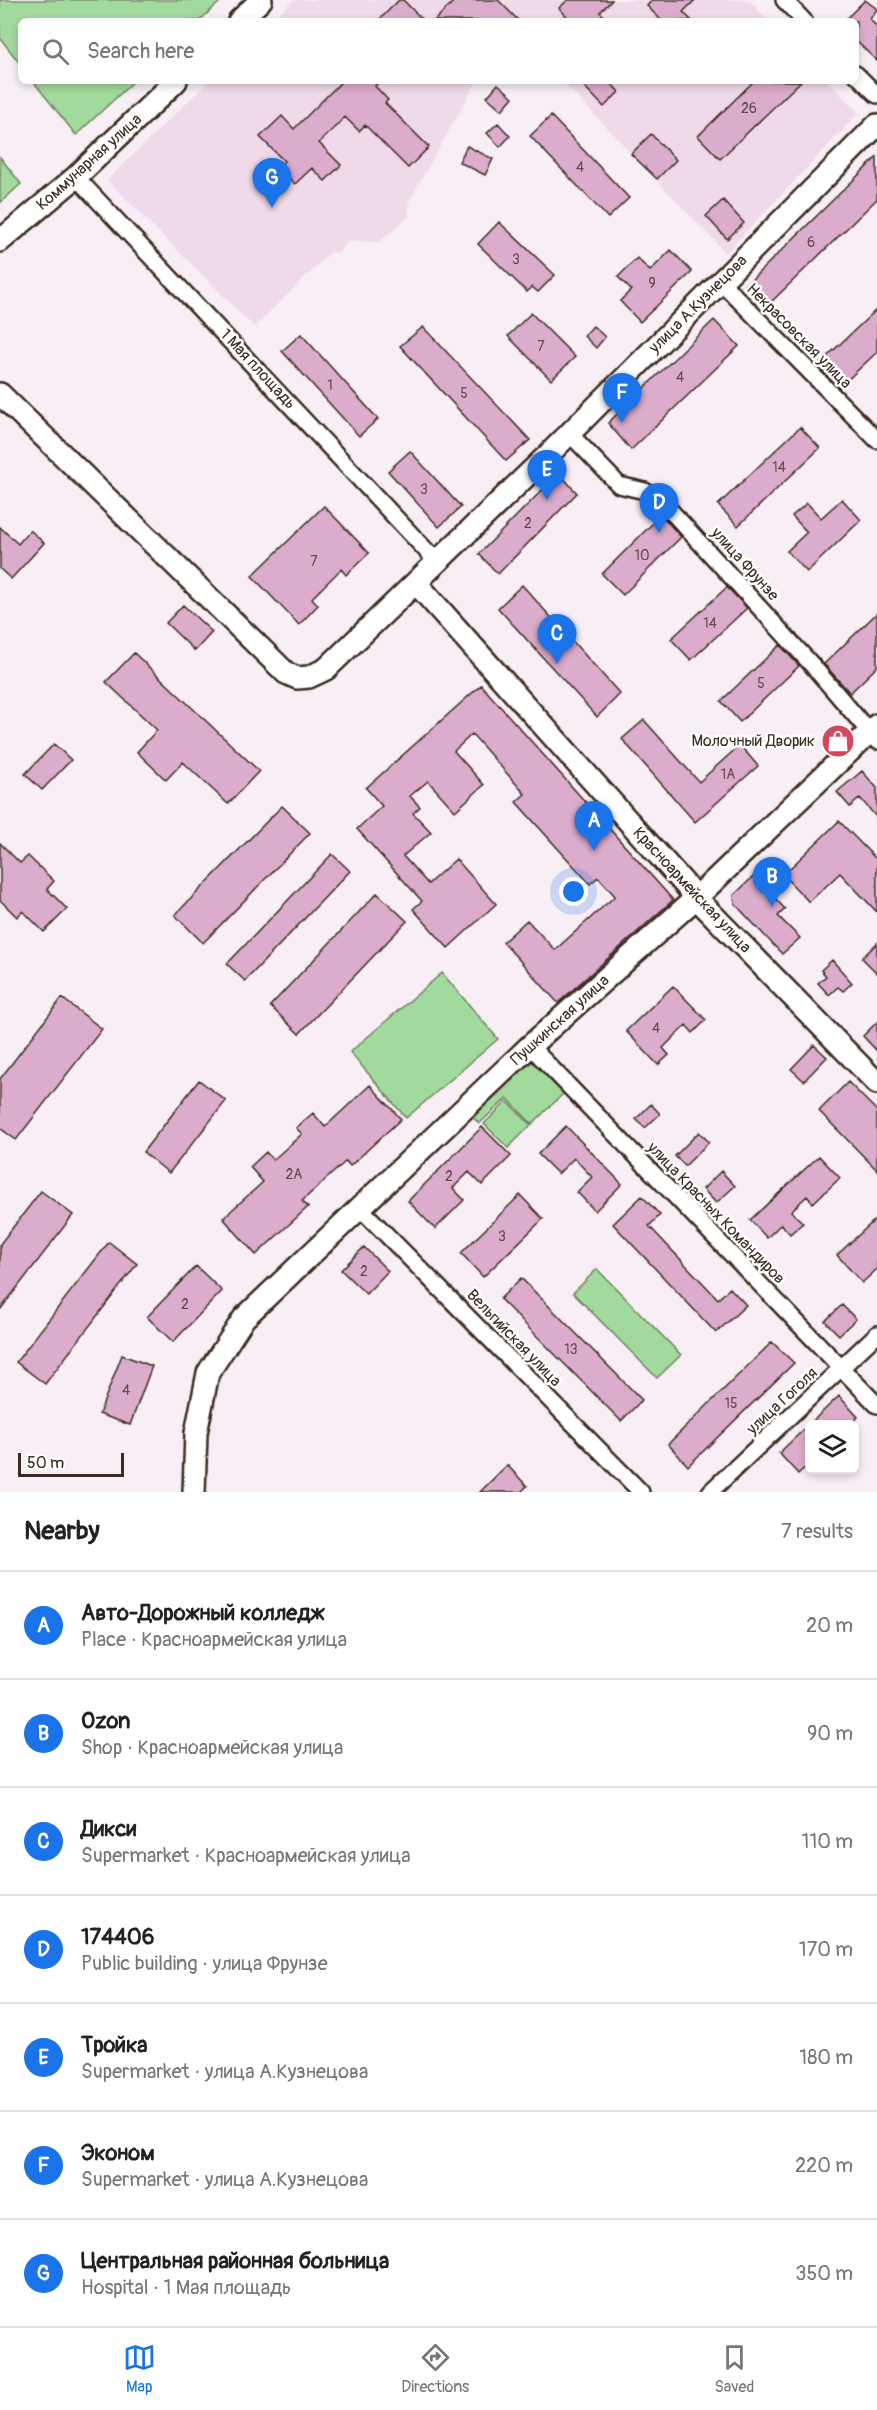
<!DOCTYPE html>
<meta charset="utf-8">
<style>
:root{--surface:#fff;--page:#f2f2f2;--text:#222;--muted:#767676;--line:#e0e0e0;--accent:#1a73e8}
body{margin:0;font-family:Pangolin,sans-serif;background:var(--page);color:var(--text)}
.controls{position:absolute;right:18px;bottom:18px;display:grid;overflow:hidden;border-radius:9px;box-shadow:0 3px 9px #0003}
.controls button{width:54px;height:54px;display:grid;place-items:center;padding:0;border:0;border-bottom:2px solid var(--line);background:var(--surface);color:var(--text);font:30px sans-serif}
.scale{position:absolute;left:18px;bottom:15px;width:106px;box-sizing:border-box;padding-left:6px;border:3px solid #3b2a1e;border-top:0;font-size:16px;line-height:21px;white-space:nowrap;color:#3b2a1e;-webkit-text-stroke:4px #fff;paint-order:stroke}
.you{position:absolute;left:574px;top:892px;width:21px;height:21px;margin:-15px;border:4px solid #fff;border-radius:50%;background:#1a73e8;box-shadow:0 0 0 9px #1a73e833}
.badge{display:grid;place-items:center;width:39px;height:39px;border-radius:50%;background:var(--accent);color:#fff;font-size:20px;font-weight:700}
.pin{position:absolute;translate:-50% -50px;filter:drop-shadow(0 2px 3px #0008)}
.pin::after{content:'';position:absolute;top:32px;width:21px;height:18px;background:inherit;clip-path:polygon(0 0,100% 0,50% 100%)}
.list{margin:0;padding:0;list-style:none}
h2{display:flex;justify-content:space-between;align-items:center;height:78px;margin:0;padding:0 24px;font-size:26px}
h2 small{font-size:20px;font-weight:400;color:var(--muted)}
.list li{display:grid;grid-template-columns:39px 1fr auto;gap:18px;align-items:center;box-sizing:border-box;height:108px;padding:0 24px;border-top:2px solid var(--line)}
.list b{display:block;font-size:22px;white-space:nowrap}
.list p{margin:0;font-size:20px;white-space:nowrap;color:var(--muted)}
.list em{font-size:20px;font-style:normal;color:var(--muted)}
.icon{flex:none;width:33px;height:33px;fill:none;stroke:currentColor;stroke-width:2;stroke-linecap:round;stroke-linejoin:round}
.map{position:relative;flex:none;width:877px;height:1492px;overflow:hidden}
.search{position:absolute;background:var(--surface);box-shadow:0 3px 9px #0003;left:18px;right:18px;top:18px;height:66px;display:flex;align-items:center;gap:15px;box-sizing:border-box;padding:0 21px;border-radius:9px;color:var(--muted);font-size:22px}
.sheet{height:834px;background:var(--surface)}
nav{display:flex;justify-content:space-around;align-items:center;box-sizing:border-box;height:84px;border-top:2px solid var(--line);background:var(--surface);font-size:16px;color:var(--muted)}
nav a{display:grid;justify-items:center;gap:3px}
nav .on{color:var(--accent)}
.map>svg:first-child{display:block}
</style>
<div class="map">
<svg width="877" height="1492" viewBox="0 0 877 1492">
<rect width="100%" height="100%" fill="#f8eef5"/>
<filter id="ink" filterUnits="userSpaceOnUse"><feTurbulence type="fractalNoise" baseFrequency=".0167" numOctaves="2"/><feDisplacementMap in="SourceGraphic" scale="12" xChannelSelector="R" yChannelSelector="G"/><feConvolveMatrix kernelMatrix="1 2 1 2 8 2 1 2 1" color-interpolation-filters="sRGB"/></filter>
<g filter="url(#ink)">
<path fill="#f0dae9" d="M293,0H749L769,21H271Z
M209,81H477L409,201V216L379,242L348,241L338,253L331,252L254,327L107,180Z
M562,81H827L859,113L726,253Z"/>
<path fill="#a2d99d" stroke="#6e825e" stroke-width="1.5" d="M0,0H222L199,21H21V65L0,38Z
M33,81H134L76,135Z
M0,157L21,184L0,203Z
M442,973L498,1039L406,1118L350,1052Z
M532,1060L564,1093L532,1124L507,1098L479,1124L473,1117Z
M507,1101L531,1125L508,1148L484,1124Z
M597,1269L681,1355L657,1378L573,1293Z"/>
<path fill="#dcaccc" stroke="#3b2a1e" stroke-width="1.5" d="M399,0H403L424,21H378Z
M455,0H498L519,21H434Z
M568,0H612L600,12L609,21H571L559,8Z
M652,0H695L683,12L692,21H662L647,6Z
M865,0L877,9L870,19L877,27V61L856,41V21H844Z
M342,81H380L375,86L388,100L385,103L429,147L408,168L365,125L359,131L345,117L319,143L341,165L325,181L312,168L295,184L278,167L284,161L260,137L282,116L294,129Z
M579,81H609L619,92L604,107Z
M754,81H801L720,159L698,136Z
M498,84L513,97L502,110L487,97Z
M551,116L629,198L608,218L530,136Z
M498,123L510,136L500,147L487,133Z
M651,134L676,160L657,179L631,154Z
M467,146L493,159L485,175L459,162Z
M877,157V199L766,307L745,286Z
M723,200L744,223L727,239L706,216Z
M499,222L555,275L538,292L532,287L527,292L478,244Z
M671,250L692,272L640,322L620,301L631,290L618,277L637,258L650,271Z
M877,309V352L839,388L817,366Z
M531,313L575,357L551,380L508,336Z
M714,320L739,346L631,450L608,423Z
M593,326L605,337L596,348L584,336Z
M423,327L530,440L506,461L400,346Z
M301,334L378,419L359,436L282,351Z
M800,427L820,448L738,526L718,505Z
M410,451L461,507L439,527L388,471Z
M559,473L577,493L498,574L479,554Z
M842,499L861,520L807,572L787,551L807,532L792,516L807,503L821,518Z
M324,506L369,553L346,575L341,569L312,598L318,605L299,625L252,576Z
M661,515L681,537L623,595L602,574Z
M0,527L18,544L30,530L44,543L11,579L0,569Z
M522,585L620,694L597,717L498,608Z
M727,587L747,608L691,660L671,639Z
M183,605L212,632L195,651L166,623Z
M877,613V667L850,693L824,664Z
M780,645L799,666L740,722L721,701Z
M134,653L259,771L228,804L183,762L166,780L137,752L157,730L106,682Z
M481,685L673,900L558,1003L503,942L527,920L555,950L615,896L598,877L590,884L516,802L525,794L472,734L454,751L484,785L455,811L428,781L410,796L420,807L413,813L431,832L403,856L428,884L456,859L496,904L448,948L413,909L422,901L357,829L382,806L366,788Z
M644,720L699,782L740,745L758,766L695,822L622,739Z
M54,744L71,760L42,790L25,774Z
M862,771L877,788V818L860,798L850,807L837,792Z
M282,806L310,833L203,943L175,915Z
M839,821L877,860V912L840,873L809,902L783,875Z
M0,843L20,863L28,856L54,881L47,889L67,909L44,932L23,911L17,917L0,900Z
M332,854L350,871L245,981L227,964Z
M754,876L785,909L778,916L800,938L782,954L735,904L734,895Z
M377,893L407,921L299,1034L270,1006Z
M877,943V973L862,958Z
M832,960L852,983L843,991L838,987L829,995L818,983L826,976L821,970Z
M673,986L706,1020L693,1033L686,1025L663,1048L669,1055L658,1065L626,1031Z
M62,998L102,1029L16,1140L0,1128V1079Z
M877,1022V1051L863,1036Z
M814,1045L827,1057L804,1081L791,1069Z
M199,1080L226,1101L169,1173L143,1152Z
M848,1082L877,1111V1170L819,1111Z
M370,1085L401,1119L350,1166L346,1161L302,1201L308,1207L256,1255L223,1218L263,1182L250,1167L266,1152L273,1160L302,1134L296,1128L313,1113L325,1127Z
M651,1104L660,1114L645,1128L636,1119Z
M566,1126L622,1184L595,1211L577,1192L592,1177L574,1158L558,1174L538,1154Z
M482,1127L511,1156L482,1185L469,1172L453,1188L464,1200L435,1229L408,1201Z
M699,1132L709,1142L685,1166L675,1156Z
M819,1156L840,1178L813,1203L807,1196L791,1211L803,1223L790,1234L781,1224L767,1238L750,1220Z
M721,1171L735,1186L716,1203L703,1189Z
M41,1191L73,1215L0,1310V1244Z
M520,1195L543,1219L483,1277L461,1253Z
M642,1196L660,1215L649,1226L718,1299L730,1288L746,1305L716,1333L613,1224Z
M877,1218V1269L862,1283L837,1255Z
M109,1242L137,1264L45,1384L16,1362Z
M364,1247L388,1271L366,1294L341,1270Z
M196,1266L222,1291L173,1342L147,1317Z
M521,1278L642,1400L621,1421L500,1299Z
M842,1305L856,1319L839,1335L825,1321Z
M772,1342L794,1363L688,1466L668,1444Z
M122,1355L152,1366L130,1425L99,1414Z
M839,1396L858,1417L850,1425H810V1463L798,1474L779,1453Z
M507,1465L527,1486L521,1492H480Z"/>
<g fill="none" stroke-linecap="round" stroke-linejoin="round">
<g stroke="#3b2a1e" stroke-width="20">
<path id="street" d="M784,0L804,21
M856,74L877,95
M76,177L438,563
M721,282L877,440
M569,433L619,485L645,491L669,509L812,665L877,741
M530,1046L877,1405
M361,1209L641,1492
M710,1492L877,1334"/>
</g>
<g stroke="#3b2a1e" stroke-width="26">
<path id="secondary" d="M239,21L261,0
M0,241L76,177L176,81
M0,394L286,673L297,678L309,677L326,669L550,453L877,125
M417,584L705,907L877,1083
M194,1492L196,1433L208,1373L244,1318L530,1046L697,897L877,725"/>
</g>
<use href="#street" stroke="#fff" stroke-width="15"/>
<use href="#secondary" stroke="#fff" stroke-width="21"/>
</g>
</g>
<defs>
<g id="shop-disc" transform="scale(1.725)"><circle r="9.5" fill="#d1495b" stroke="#fff"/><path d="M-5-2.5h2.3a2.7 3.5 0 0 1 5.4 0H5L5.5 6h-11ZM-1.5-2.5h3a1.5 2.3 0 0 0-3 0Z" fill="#fff"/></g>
</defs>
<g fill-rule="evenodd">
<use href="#shop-disc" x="838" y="741"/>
</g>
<g text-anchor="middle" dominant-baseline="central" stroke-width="5" stroke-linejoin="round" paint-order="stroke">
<g font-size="14" fill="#634a4a">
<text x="749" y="108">26</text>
<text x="580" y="167">4</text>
<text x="811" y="242">6</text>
<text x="516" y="259">3</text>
<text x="652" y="283">9</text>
<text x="541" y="346">7</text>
<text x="680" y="377">4</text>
<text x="330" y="385">1</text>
<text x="464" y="393">5</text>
<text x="779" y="467">14</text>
<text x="424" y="489">3</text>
<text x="528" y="523">2</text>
<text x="642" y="555">10</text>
<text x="314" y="561">7</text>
<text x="710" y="623">14</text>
<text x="761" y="683">5</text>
<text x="728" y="774">1А</text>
<text x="656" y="1028">4</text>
<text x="294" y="1174">2А</text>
<text x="449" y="1176">2</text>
<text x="502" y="1236">3</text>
<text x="364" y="1271">2</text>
<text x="185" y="1304">2</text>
<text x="571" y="1349">13</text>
<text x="126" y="1390">4</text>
<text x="731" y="1403">15</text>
</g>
<g font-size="16" fill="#3b2a1e" stroke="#fff">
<text transform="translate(89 162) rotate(-42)">Коммунарная улица</text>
<text transform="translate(698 304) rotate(-45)">улица А.Кузнецова</text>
<text transform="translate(799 336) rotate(45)">Некрасовская улица</text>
<text transform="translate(258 369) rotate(47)">1 Мая площадь</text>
<text transform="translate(745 564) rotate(48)">улица Фрунзе</text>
<text transform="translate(692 890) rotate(47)">Красноармейская улица</text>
<text transform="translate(560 1020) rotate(-42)">Пушкинская улица</text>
<text transform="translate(716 1213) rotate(46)">улица Красных Командиров</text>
<text transform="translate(514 1338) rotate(46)">Вельгийская улица</text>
<text transform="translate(782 1401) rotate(-43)">улица Гоголя</text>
</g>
<g font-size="16" fill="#3b2a1e" stroke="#fff" text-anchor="end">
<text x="815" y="741">Молочный Дворик</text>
</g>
</g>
</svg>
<div class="controls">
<button><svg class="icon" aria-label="layers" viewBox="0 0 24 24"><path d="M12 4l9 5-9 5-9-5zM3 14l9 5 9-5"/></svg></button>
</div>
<div class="scale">50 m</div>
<div class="you"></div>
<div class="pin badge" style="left:594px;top:851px">A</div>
<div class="pin badge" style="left:772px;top:907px">B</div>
<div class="pin badge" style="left:557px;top:664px">C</div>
<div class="pin badge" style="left:659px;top:533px">D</div>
<div class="pin badge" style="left:547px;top:500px">E</div>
<div class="pin badge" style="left:622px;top:423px">F</div>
<div class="pin badge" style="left:272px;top:208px">G</div>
<div class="search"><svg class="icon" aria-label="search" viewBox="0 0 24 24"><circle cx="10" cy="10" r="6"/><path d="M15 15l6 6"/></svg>Search here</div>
</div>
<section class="sheet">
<h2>Nearby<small>7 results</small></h2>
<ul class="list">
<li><span class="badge">A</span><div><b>Авто-Дорожный колледж</b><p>Place · Красноармейская улица</p></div><em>20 m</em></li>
<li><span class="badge">B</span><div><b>Ozon</b><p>Shop · Красноармейская улица</p></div><em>90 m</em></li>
<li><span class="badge">C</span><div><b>Дикси</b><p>Supermarket · Красноармейская улица</p></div><em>110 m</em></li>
<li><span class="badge">D</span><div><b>174406</b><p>Public building · улица Фрунзе</p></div><em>170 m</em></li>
<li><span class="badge">E</span><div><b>Тройка</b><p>Supermarket · улица А.Кузнецова</p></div><em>180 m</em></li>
<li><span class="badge">F</span><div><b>Эконом</b><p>Supermarket · улица А.Кузнецова</p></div><em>220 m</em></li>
<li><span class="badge">G</span><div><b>Центральная районная больница</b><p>Hospital · 1 Мая площадь</p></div><em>350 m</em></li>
</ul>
</section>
<nav>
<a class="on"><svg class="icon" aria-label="map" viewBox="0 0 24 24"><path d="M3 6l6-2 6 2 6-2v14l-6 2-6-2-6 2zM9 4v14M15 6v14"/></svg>Map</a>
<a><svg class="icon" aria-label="directions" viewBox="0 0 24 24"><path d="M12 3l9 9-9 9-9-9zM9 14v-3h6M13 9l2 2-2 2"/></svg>Directions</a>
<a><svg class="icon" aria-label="saved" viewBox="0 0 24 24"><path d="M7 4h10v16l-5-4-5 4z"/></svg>Saved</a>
</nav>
